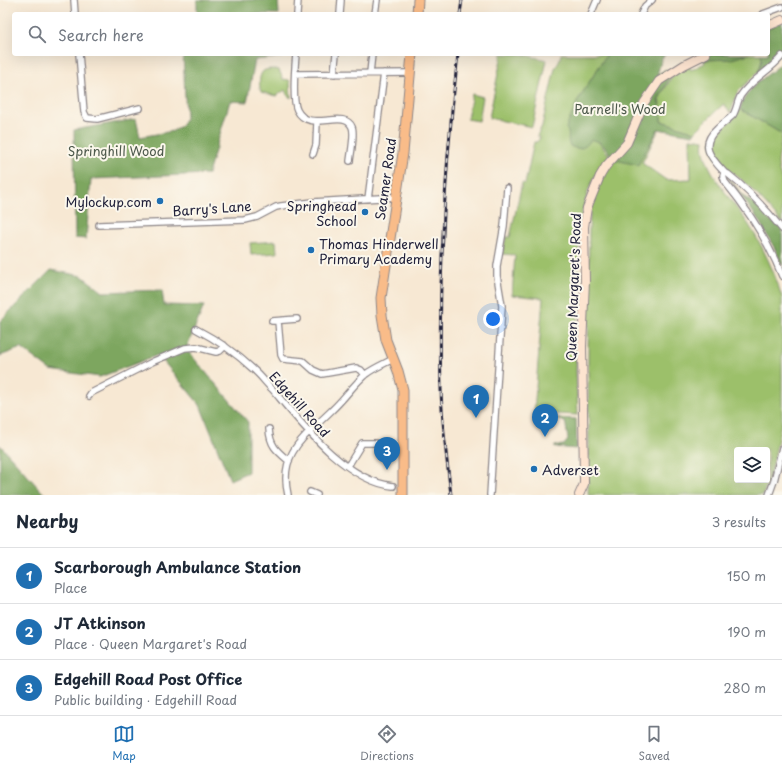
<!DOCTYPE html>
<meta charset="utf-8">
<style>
:root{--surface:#fff;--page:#f6f6f7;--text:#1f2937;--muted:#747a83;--line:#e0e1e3;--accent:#1f6fb2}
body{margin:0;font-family:"Playpen Sans",sans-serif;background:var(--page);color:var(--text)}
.controls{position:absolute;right:12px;bottom:12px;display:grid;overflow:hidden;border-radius:4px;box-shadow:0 4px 16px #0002}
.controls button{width:36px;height:36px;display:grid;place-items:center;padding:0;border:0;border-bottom:1px solid var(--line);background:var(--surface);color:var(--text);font:20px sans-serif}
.you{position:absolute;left:493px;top:319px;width:14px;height:14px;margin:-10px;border:3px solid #fff;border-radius:50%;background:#1a73e8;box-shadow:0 0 0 6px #1a73e833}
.badge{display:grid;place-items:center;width:26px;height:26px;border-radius:50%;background:var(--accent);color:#fff;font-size:13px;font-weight:700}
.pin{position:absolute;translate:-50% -33px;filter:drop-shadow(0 1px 2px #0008)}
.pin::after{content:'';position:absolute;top:21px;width:14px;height:12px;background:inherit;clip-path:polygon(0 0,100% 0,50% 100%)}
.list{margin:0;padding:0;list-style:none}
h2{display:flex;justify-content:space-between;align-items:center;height:52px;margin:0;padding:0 16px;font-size:17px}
h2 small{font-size:13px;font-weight:400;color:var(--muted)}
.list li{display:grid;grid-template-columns:26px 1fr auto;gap:12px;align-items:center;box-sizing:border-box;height:56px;padding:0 16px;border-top:1px solid var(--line)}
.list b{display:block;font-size:15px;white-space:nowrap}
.list p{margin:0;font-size:13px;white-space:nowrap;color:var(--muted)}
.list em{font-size:13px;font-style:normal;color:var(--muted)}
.icon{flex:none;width:22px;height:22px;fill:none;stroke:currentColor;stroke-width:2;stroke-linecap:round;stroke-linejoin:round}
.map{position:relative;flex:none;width:782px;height:495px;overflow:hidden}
.search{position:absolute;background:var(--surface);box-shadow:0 4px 16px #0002;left:12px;right:12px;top:12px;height:44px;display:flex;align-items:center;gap:10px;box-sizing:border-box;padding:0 14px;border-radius:4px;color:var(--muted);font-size:15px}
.sheet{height:220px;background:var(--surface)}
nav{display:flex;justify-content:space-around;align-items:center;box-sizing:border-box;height:56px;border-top:1px solid var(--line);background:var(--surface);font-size:11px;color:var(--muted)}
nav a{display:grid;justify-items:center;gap:2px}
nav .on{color:var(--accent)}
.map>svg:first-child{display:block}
</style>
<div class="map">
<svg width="782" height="495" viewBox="0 0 782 495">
<rect width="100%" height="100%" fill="#fbf7ec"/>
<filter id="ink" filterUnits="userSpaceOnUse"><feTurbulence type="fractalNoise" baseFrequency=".025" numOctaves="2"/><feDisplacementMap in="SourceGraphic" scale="8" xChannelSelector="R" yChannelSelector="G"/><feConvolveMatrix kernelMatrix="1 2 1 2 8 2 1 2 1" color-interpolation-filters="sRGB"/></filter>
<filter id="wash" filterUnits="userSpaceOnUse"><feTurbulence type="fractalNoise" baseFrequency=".012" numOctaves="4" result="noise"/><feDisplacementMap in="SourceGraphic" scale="16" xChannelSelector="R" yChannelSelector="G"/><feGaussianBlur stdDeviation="0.9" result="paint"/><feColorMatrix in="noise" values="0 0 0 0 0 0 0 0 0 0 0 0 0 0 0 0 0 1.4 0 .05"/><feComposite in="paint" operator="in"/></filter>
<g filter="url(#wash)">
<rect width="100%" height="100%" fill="#f7e8d3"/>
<path fill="#9cc06b" stroke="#5f7153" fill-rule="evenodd" d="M502,54H520L547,60L532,127L489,118Z
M561,54H607L578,100L596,139L609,155L594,178L588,191L581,216L579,243L576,371L578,415L534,413L543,298L512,295L515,255L502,254L506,237H510L522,183L525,184L534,142H537L540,138L537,136L542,126L555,68L559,62Z
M749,54H761C767,71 746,81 738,92C734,98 734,107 730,113L724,104L718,109L695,132L661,121V110L659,99L673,75L689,66L691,70L705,63L704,60L731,59Z
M275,69L279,70L283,79L289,80L290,82L291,98L287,95L285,90L276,96L261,92C259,86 258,73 265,70C268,69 272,69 275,69Z
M472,94L483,97L479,121L467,119Z
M740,109L782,134L778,163L779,171L782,181V223C770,209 758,195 744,182C736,174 723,168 717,158C713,154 711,147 712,141C714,134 735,120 740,109Z
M658,129H659L642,163L666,180L691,179L690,138L704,140C698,164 736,205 749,225C763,247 775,272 782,298V419L772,469L763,495H588L589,444L588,365L589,229L590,214L594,198L603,177L615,160ZM737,450H767V480H737Z
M276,241L277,253L251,255L250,243Z"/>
<path fill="#7da65f" stroke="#50644d" d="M197,0H278L279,14H197Z
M782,22V52L773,61L758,73L762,60L761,54H768V28Z
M183,54H282V57L255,60L247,102L230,101L208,174L91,179L86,239L75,238L74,130L136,119L140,137L173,131L181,126L186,117Z
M607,54H666L662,58L657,75L666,69L670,77L658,100L661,110V121L695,132L693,135L658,129L638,165L615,160C608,153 602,139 591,140C585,148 579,151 570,146C566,140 571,135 566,128L578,100Z
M712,54H749L731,59L702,60L703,58Z
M782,63V134L740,109C746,87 766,77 782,63Z
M728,177L744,197L755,204L770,221L782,226V266L775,249L759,221Z
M51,270L82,276L103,292L162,290L164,305L204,306L186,349L248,422V472L230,480L200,405L158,355L100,377L50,370L21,348L0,356V321Z
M557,418L576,419L577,449L554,447L555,446L564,445L568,440L566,426L565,422L559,420Z
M0,445L45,495H0Z"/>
</g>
<g filter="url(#ink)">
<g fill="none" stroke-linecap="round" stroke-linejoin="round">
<g stroke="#8c8587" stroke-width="8">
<path id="minor" d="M74,0L75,14
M297,14L298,0
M340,14L341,0
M375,14L377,0
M591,14L597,0
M641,14L645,6L652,0
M763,14L782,7
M79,54L84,112L87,118L97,119L140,108
M296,54C295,66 292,100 297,110C309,134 344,108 352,127C355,133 351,153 350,161
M370,73L372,54
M295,74L411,73
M334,74L336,54
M313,154L316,145L317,122
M725,173C712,159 698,146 717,129C722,124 728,120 733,115C737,109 737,101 741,95C752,79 770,71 782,56
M368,199L384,73
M99,225L245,220L257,217L276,207L281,206L313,202L397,197
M782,229C766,209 748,190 728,174L724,173L723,176L725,182C749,211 768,241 782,276
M272,321L297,319
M278,321L281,355L283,359L303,361L313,370L322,374L356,368L361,370L365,375
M196,329C217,340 236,353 253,369C260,375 266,383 272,389C301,423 345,481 393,486
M89,396L91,393L154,361L185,348L196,347L216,352L220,351L225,346
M269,429C270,446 277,451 289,461
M348,466L362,443H375
M310,492L317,495
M288,495C278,452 306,436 332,410C344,399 354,384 366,374C374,368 384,364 393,359
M490,495L502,306L497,276V266L504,226L507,188
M769,495L774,481L782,448"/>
</g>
<g stroke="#8c8587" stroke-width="10">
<path id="secondary" d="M768,26L782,20
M579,495L584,484V478L582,346L585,281L584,227L587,208L600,176L606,166L627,143L644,103L659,81L684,65L706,54"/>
</g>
<g stroke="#8c8587" stroke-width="11">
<path id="trunk" d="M417,14L418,0
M403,495V390L398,371L386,340L382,315L381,298L403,153L412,54"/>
</g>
<use href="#minor" stroke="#fff" stroke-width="5.5"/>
<use href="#secondary" stroke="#fde4d0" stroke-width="8"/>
<use href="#trunk" stroke="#f9bc89" stroke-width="9"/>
<g stroke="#22223b" stroke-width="3">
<path id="rail" d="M460,14L462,0
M451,495C447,460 442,425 441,389C438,278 445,165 458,54"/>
</g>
<use href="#rail" stroke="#fbf7ec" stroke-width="1.5" stroke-dasharray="4.5" stroke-linecap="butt"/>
</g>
</g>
<g fill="#1f6fb2" stroke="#fbf7ec" stroke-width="1.5">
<circle cx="160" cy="201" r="4"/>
<circle cx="365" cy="212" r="4"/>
<circle cx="311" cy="250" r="4"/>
<circle cx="534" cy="469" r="4"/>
</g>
<g text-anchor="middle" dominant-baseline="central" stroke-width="4" stroke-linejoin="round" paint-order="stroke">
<g font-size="13" fill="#4d594c" stroke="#fbf7ec">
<text x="620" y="108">Parnell's Wood</text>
<text x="116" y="150">Springhill Wood</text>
</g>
<g font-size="13" fill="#22223b" stroke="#fbf7ec">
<text transform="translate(385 179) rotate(-82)">Seamer Road</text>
<text transform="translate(212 208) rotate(-4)">Barry's Lane</text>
<text transform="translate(573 287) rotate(-88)">Queen Margaret's Road</text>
<text transform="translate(300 404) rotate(48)">Edgehill Road</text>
</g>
<g font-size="13" fill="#22223b" stroke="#fbf7ec" text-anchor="end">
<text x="152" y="201">Mylockup.com</text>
<text x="357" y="205">Springhead<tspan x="357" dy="15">School</tspan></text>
<text x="319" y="243" text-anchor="start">Thomas Hinderwell<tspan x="319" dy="15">Primary Academy</tspan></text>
<text x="542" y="469" text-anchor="start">Adverset</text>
</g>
</g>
</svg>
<div class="controls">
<button><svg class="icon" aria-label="layers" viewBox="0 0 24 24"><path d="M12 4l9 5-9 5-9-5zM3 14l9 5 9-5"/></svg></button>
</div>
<div class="you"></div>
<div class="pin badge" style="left:476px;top:418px">1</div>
<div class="pin badge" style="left:545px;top:437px">2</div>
<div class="pin badge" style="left:387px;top:470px">3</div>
<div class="search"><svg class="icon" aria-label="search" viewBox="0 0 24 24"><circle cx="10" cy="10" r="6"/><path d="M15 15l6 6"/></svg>Search here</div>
</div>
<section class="sheet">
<h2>Nearby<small>3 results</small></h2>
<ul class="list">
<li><span class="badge">1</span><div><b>Scarborough Ambulance Station</b><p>Place</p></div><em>150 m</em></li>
<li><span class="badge">2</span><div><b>JT Atkinson</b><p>Place · Queen Margaret's Road</p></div><em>190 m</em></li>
<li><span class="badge">3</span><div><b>Edgehill Road Post Office</b><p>Public building · Edgehill Road</p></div><em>280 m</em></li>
</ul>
</section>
<nav>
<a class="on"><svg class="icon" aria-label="map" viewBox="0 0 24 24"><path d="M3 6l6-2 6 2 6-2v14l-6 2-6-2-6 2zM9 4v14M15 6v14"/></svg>Map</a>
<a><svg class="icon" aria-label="directions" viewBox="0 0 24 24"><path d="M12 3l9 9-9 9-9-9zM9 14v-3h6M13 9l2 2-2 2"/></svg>Directions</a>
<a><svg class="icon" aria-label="saved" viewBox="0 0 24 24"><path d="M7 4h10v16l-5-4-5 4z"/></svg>Saved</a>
</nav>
